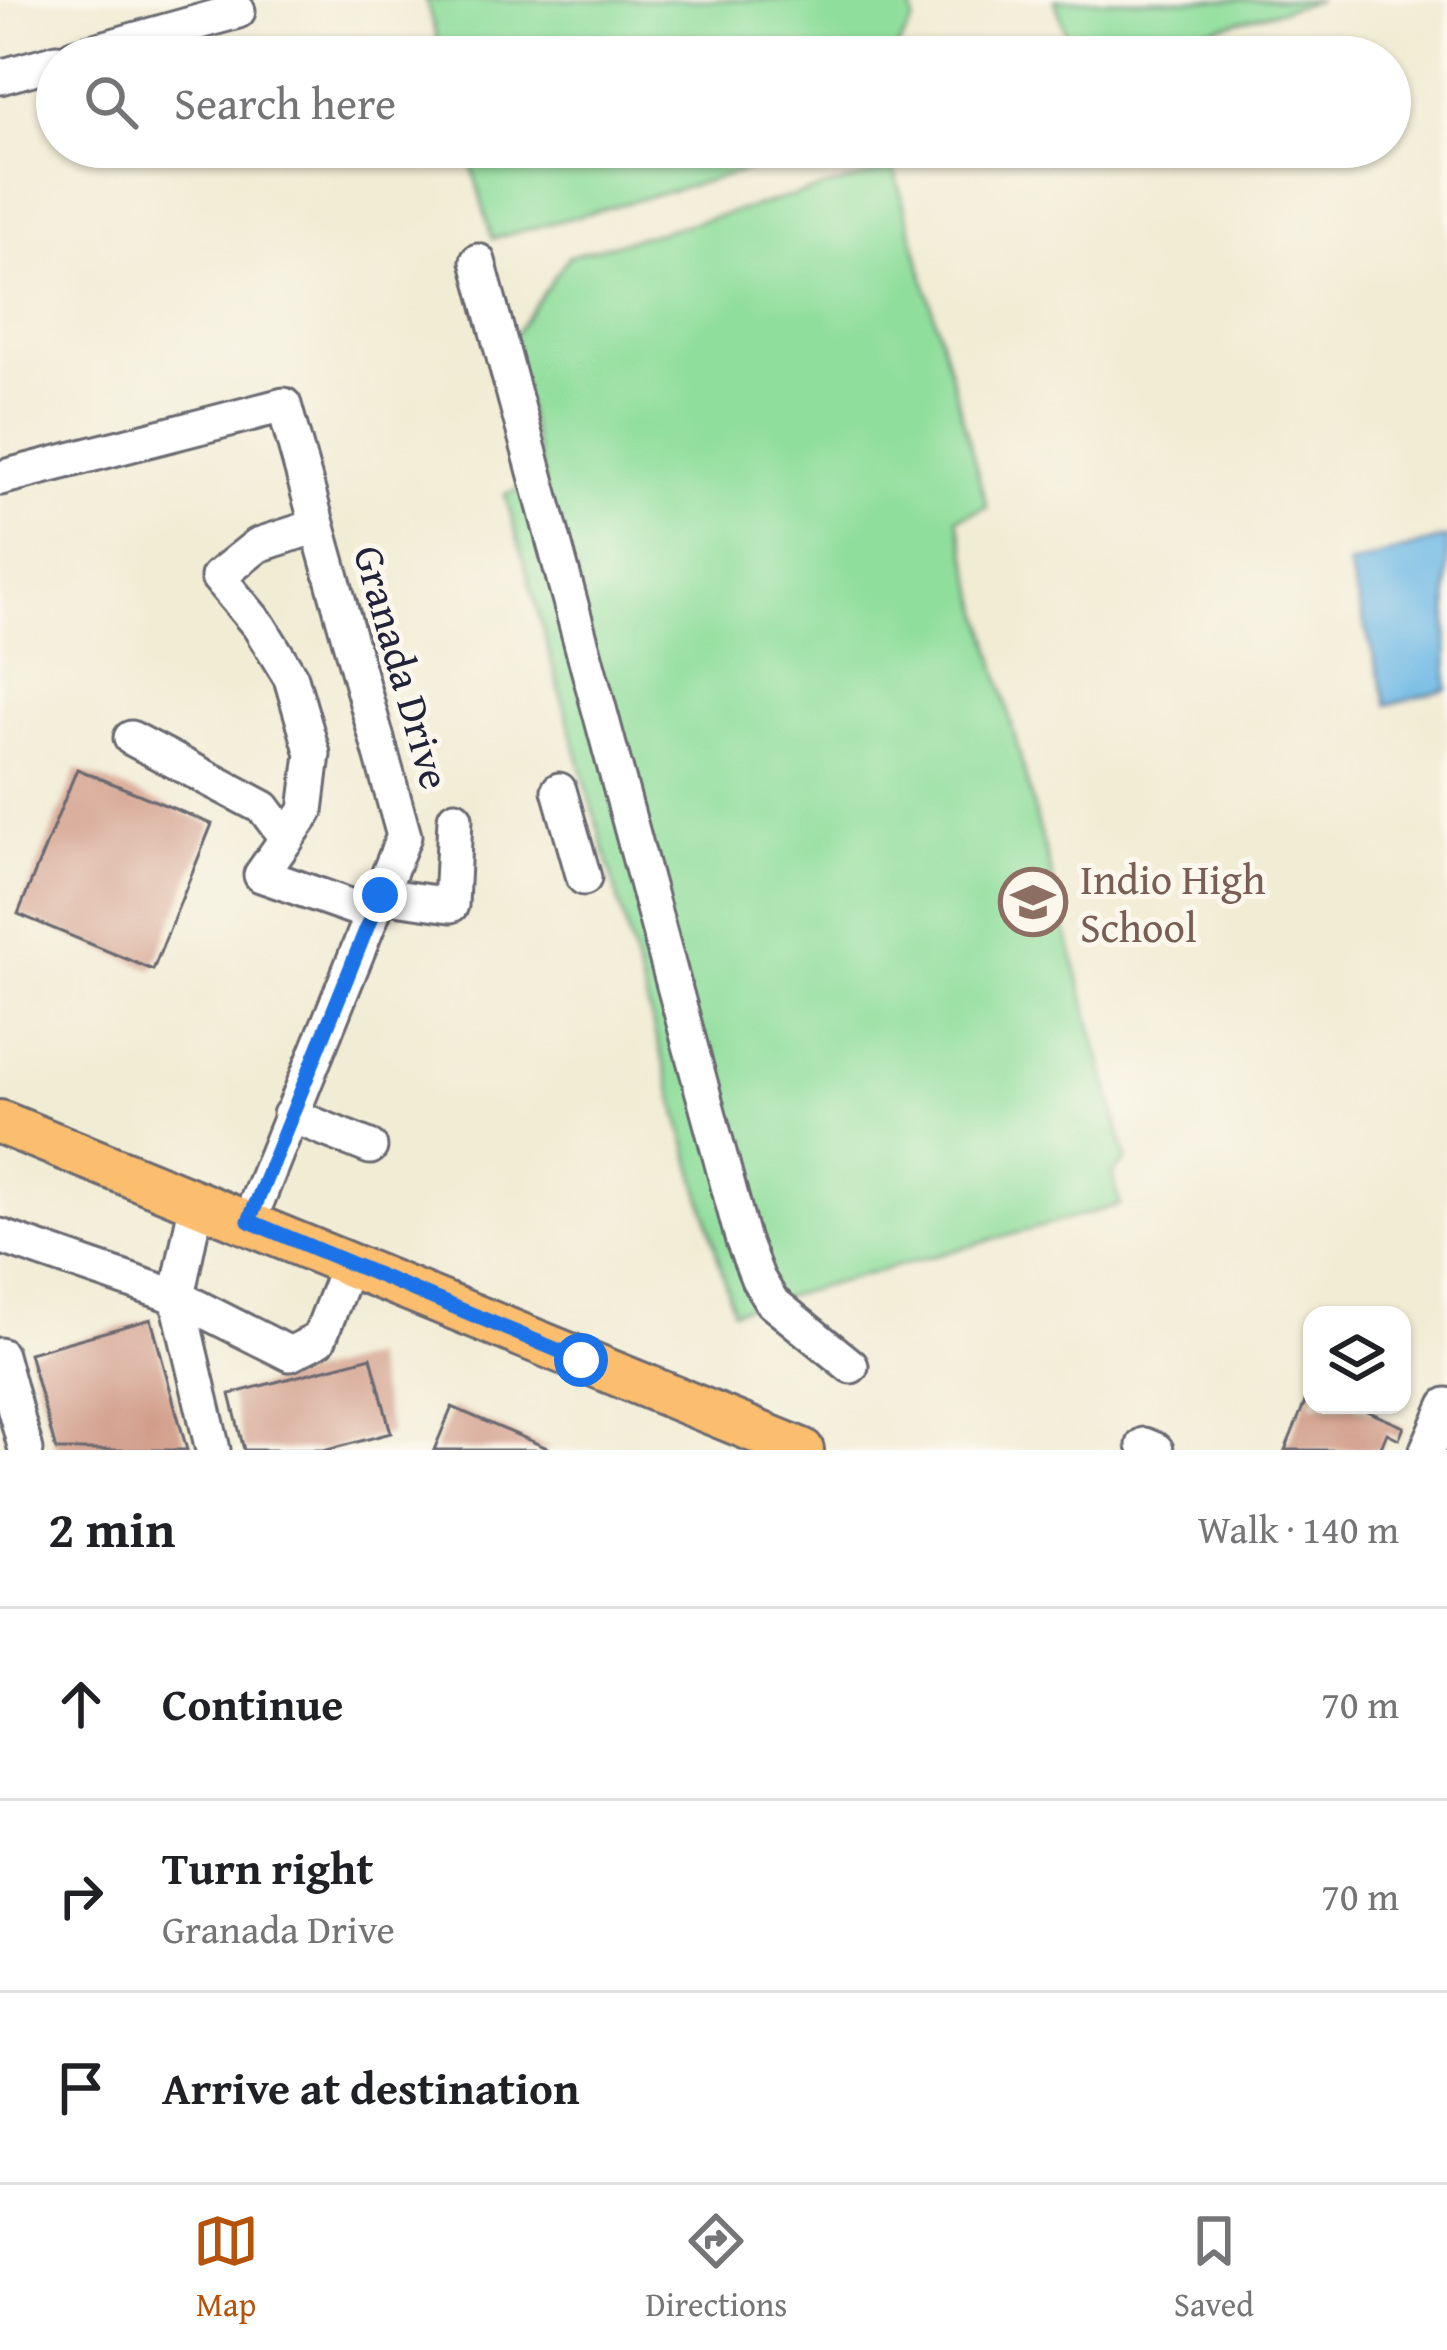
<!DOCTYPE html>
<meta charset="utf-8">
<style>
:root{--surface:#fff;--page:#f2f2f2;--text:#202124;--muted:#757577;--line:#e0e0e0;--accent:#b45309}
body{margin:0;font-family:"Gentium Book Plus",serif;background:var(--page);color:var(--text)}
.controls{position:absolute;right:36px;bottom:36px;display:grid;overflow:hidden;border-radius:24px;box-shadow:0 3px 9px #0004}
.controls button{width:108px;height:108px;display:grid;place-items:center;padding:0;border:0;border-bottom:3px solid var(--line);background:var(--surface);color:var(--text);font:60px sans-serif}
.stop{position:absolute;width:36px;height:36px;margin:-27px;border:9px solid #1a73e8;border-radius:50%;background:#fff}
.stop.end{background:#1a73e8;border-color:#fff;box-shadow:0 3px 12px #0008}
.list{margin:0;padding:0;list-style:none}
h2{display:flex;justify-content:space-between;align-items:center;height:156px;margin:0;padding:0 48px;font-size:51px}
h2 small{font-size:39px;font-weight:400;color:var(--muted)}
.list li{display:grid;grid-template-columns:78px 1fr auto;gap:36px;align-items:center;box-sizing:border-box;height:192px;padding:0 48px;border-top:3px solid var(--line)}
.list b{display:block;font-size:45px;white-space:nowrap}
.list p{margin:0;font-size:39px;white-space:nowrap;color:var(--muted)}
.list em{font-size:39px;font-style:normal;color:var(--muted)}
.icon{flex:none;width:66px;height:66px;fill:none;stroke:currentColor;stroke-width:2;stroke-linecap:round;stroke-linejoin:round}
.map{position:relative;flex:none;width:1447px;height:1450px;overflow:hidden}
.search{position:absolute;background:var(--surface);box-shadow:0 3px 9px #0004;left:36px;right:36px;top:36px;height:132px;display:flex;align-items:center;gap:30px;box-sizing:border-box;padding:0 42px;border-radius:66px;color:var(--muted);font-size:45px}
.sheet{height:732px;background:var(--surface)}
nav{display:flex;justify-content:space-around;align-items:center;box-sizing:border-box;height:168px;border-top:3px solid var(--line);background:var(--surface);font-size:33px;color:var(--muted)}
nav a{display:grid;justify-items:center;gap:6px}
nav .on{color:var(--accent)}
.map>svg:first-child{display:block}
</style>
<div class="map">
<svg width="1447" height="1450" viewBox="0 0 1447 1450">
<rect width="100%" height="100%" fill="#fbf7ec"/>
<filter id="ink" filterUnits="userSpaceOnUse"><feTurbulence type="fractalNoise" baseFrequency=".00833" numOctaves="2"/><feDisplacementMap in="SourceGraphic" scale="24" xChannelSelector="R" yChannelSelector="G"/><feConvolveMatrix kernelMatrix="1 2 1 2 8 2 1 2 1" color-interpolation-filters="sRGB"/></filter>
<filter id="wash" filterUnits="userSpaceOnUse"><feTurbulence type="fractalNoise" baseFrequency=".004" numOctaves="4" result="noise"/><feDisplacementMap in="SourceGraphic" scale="48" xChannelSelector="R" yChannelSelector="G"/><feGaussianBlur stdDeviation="2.7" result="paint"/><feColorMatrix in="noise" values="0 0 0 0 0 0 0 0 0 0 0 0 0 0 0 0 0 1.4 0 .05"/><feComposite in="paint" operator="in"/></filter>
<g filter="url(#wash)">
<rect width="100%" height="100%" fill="#f1ecd4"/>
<path fill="#90de9c" stroke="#59806c" stroke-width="3" d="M426,0H910L914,20L892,57H442Z
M1055,0H1319L1106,57H1074Z
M467,147H834L492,239Z
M894,169L987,507L957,518L1127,1160L1112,1174L1120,1205L733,1311L505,494L544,480L511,340L569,256Z"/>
<path fill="#6cb8e5" stroke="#476d90" stroke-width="3" d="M1447,537V689L1387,705L1348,565Z"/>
<g id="blocks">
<path fill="#d09a86" d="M77,769L212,824L153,970L18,914Z
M151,1319L187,1450H56L29,1353Z
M371,1357L391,1433L327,1450H244L230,1394Z
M1312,1385V1405H1353L1404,1427L1399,1439L1387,1433L1380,1450H1285Z
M452,1407L552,1450H434Z"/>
</g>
</g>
<g filter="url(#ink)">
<use href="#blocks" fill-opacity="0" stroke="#6a6971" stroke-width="3"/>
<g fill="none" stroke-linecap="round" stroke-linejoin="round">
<g stroke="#6a6971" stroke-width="39">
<path id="minor" d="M73,57L238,11
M0,77L57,61
M478,261L743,1241L758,1279L772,1302L851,1366
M0,478L284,405L404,836L249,1221
M317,526L258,545L218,577L259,626L291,678L313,754L306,811L261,875L372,914
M131,738L264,808L287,839
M559,790L584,878
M380,895L451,905L455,818
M290,1115L370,1147
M197,1201L177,1297L213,1450
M0,1236L177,1297L290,1354L319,1339L349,1263
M0,1355L26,1450
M1144,1445L1156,1450
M1427,1450L1447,1405"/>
</g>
<g stroke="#6a6971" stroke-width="48">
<path id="major" d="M0,1122L802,1450"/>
</g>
<use href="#minor" stroke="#fff" stroke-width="33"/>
<use href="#major" stroke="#fbbd6e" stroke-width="42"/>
</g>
</g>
<g fill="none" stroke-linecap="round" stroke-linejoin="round" filter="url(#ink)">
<path stroke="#1a73e8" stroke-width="15" d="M380,895L249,1221L581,1360"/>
</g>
<defs>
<g id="school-ring" transform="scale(3.45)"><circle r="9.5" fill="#fbf7ec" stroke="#8d6e63" stroke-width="1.5"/><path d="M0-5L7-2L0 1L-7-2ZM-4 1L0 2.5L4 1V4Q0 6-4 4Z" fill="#8d6e63"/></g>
</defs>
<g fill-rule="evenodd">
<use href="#school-ring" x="1033" y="902"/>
</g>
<g text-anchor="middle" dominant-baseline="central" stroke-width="10" stroke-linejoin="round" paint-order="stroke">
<g font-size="42" fill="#22223b" stroke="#fbf7ec">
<text transform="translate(403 667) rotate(74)">Granada Drive</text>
</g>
<g font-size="42" fill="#785e54" stroke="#fbf7ec" text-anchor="start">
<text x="1080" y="878">Indio High<tspan x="1080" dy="48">School</tspan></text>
</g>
</g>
</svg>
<div class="controls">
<button><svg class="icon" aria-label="layers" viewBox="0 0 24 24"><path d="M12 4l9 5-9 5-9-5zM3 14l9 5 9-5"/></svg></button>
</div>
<div class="stop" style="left:581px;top:1360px"></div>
<div class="stop end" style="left:380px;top:895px"></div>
<div class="search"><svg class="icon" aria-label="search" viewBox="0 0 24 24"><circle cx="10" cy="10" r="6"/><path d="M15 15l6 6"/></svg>Search here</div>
</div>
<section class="sheet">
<h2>2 min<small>Walk · 140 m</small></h2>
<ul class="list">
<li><svg class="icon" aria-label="ahead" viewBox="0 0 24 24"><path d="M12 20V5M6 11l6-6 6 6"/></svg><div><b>Continue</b></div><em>70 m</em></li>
<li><svg class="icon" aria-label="right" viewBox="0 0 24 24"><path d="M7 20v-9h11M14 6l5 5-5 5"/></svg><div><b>Turn right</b><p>Granada Drive</p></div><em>70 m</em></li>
<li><svg class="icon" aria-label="arrive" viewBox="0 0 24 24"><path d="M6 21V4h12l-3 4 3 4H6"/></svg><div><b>Arrive at destination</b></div></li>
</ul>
</section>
<nav>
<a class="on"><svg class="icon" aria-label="map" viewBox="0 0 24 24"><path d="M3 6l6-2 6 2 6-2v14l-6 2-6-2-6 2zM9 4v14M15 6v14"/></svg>Map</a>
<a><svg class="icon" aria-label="directions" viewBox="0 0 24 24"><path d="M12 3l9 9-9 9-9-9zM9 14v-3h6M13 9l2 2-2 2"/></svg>Directions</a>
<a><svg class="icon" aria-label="saved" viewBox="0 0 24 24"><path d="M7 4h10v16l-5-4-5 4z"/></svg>Saved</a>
</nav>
